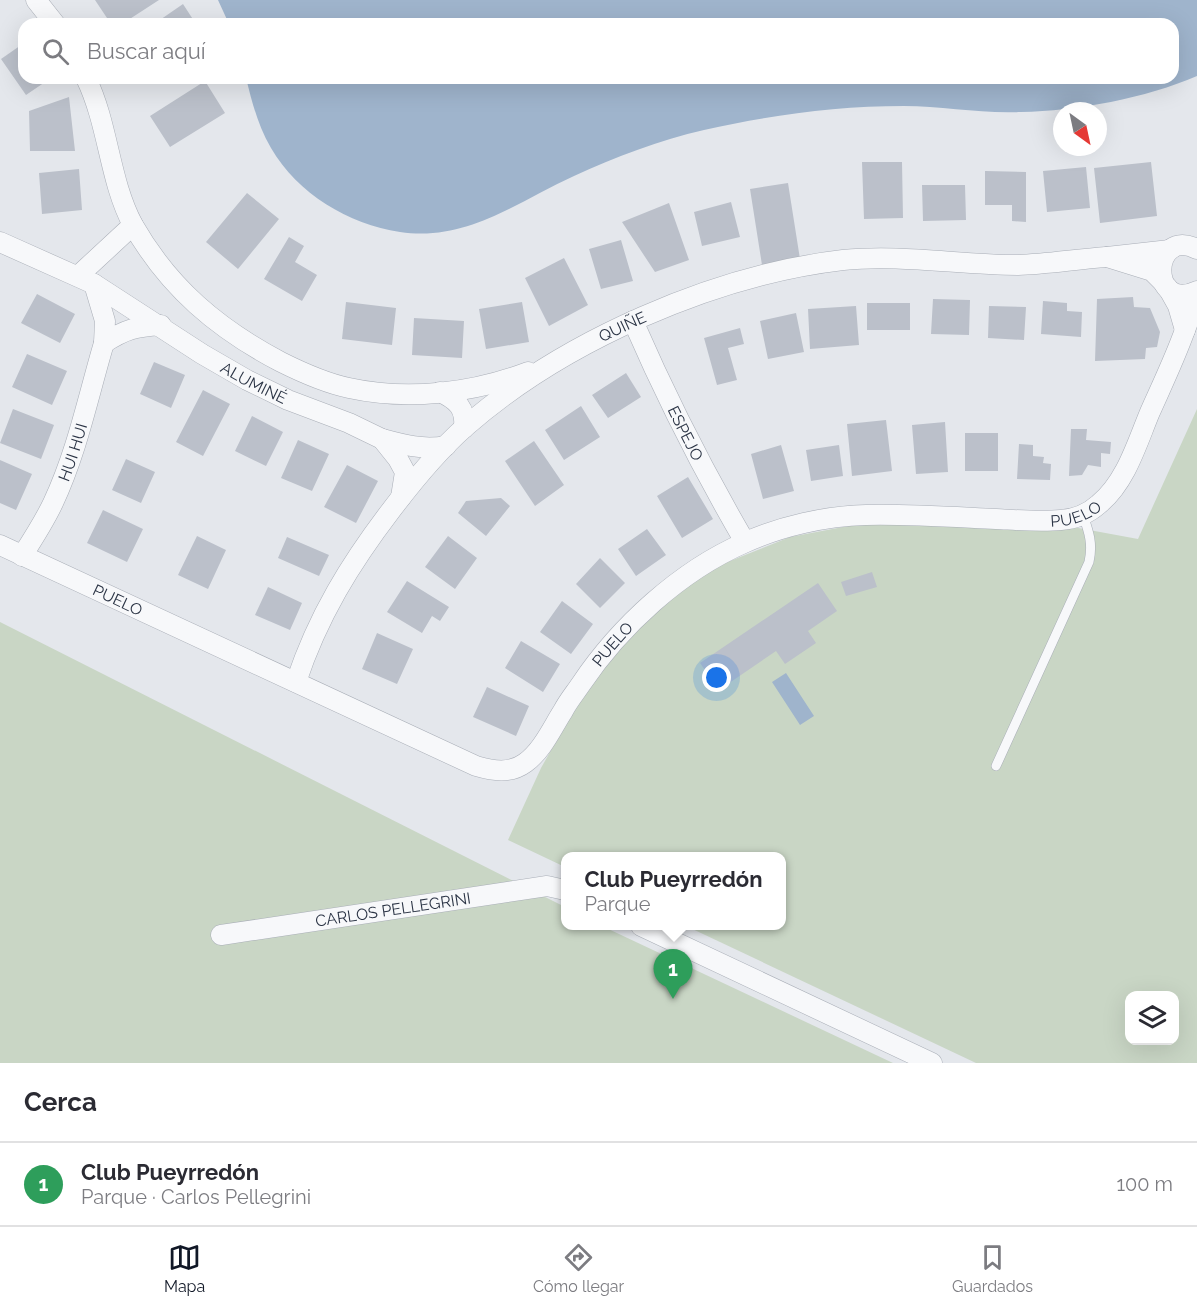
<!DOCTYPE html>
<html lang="es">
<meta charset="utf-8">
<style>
:root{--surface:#fff;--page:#f7f7f7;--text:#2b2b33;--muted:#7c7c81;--line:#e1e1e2;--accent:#111827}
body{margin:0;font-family:Raleway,sans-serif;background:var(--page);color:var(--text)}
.controls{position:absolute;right:18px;bottom:18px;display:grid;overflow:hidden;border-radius:12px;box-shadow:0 6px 24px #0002}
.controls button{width:54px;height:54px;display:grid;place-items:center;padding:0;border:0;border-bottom:2px solid var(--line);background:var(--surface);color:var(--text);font:30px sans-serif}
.compass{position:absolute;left:1053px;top:102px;width:54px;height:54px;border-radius:50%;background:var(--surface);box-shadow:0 6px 24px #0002;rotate:147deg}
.you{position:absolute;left:717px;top:678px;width:21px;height:21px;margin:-15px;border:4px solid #fff;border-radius:50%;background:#1a73e8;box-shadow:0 0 0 9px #1a73e833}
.badge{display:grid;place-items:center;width:39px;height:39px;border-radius:50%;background:var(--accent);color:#fff;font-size:20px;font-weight:700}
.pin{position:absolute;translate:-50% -50px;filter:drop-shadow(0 2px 3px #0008)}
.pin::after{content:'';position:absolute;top:32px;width:21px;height:18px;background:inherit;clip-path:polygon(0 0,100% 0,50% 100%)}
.popup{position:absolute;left:561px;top:852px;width:225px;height:78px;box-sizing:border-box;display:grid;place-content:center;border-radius:12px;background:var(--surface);filter:drop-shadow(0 2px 4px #0005);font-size:20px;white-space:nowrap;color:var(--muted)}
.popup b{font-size:22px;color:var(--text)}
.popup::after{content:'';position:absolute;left:50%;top:100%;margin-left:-12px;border:12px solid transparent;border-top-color:var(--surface)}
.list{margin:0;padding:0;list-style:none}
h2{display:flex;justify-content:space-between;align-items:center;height:78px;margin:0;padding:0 24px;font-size:26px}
h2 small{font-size:20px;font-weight:400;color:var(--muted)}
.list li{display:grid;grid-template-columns:39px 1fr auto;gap:18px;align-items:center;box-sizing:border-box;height:84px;padding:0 24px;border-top:2px solid var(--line)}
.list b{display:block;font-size:22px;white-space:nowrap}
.list p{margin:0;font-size:20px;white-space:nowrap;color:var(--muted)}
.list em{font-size:20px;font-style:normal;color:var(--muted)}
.icon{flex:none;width:33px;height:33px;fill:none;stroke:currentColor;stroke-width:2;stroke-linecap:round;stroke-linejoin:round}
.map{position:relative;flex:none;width:1197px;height:1063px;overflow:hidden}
.search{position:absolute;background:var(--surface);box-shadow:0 6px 24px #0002;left:18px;right:18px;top:18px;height:66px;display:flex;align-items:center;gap:15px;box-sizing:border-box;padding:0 21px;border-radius:18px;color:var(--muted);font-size:22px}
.sheet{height:162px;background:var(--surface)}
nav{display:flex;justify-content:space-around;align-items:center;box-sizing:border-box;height:84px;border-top:2px solid var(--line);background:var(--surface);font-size:16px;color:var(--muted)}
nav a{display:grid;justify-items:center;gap:3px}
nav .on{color:var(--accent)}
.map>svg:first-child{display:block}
</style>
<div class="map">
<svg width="1197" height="1063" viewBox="0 0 1197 1063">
<rect width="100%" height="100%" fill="#e4e7ec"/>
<path fill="#c9d6c5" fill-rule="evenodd" d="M1197,409V1063H976L686,926H781V856H565V867L508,840L541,768L576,706L621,645L678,590L715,567L790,537L859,524L1073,527L1138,539ZM1130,996H1174V1040H1130Z
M0,622L565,907V926H602L893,1063H0Z"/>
<path fill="#9fb4cc" d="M218,0H1197V76C1146,98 1077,111 1021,112C982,114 943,106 904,106C836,106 771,115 704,130C660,140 615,157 574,176C517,202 467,242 400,232C348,224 298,194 271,148C258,126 252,102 246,78H1173V24H229Z
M786,673L814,716L800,725L772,682Z"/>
<path fill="#bbc0ca" d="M95,0H159L122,24H111Z
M183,4L196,24H154Z
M24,43V78H51L26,95L1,59Z
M205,81L225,113L170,147L150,116Z
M69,97L75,151H30L29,111Z
M862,162H902L903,218L864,219Z
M1151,162L1157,216L1100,223L1094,168Z
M1086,167L1090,208L1047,212L1043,171Z
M79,169L82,210L42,214L39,173Z
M985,171L1026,172V222L1012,221V205H985Z
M788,183L800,259L762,265L750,189Z
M922,185H965L966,220L923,221Z
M247,193L279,219L238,269L206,242Z
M731,202L740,237L702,246L694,212Z
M669,203L689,260L655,272L622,222Z
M289,237L304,246L295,262L317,275L302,301L264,279Z
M621,240L633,281L601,289L589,249Z
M564,258L588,305L549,326L525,278Z
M37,294L75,314L60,343L21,323Z
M1133,297L1134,307L1150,308L1160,332L1157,347L1146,348L1145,359L1095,361L1097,299Z
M933,299L970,300L969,335L931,334Z
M1043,301L1067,303V311L1082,312L1081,337L1041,334Z
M346,302L396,308L392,345L342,339Z
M522,302L529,342L486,349L479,309Z
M867,303H910V330H867Z
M856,306L859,345L810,349L808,309Z
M989,306L1026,307L1024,340L988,338Z
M796,313L804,352L768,359L760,321Z
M414,318L464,321L462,358L412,355Z
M740,328L744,344L728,348L737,380L717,385L704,338Z
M27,354L67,371L52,405L12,387Z
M154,362L185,375L171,408L140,394Z
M626,373L641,397L608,418L592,395Z
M203,390L230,404L203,456L176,442Z
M581,406L600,437L564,460L545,430Z
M13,409L54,425L41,459L0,443Z
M252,416L283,432L266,466L235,451Z
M886,420L892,471L852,476L847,424Z
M945,422L948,472L916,474L912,425Z
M1071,429H1087L1086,440L1111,442L1110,454L1101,453V467L1088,465L1082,475L1069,476Z
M965,433H998V471H965Z
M298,440L329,454L312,491L281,478Z
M534,441L564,485L535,506L505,461Z
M1019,444L1033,445V456L1044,457L1043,463L1051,464L1050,480L1017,479Z
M781,445L794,491L763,499L751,454Z
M839,445L843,476L811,481L806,450Z
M126,459L155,472L141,503L112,490Z
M0,460L32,474L16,510L0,503Z
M347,465L378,481L356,523L324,507Z
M688,477L713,519L682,538L657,496Z
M501,498L510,506L486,536L458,513L466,501Z
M103,510L143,529L127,562L87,543Z
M647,529L666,555L636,576L618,549Z
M197,536L226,550L208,589L178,575Z
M448,536L477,558L455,589L425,567Z
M287,537L329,555L319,576L278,558Z
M600,558L625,583L600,608L576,584Z
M872,572L877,587L846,596L841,582Z
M407,581L449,607L440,621L432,616L422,633L387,612Z
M818,583L837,611L808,631L816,643L785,664L776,651L719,690L700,663Z
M268,587L302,603L290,630L255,615Z
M562,601L593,624L571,654L540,632Z
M377,633L413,649L397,684L362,669Z
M521,641L560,664L543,692L505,668Z
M487,687L529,706L516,736L473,717Z"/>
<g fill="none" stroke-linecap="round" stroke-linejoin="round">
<g stroke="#a9aeb7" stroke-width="10">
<path id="lane" d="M996,766L1089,562C1093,544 1089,532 1083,515"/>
</g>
<g stroke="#a9aeb7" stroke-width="21">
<g id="street">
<path d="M36,0L55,24"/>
<path d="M86,78C109,126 109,180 133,225C169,288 218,329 281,362C303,373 325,383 349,388C408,401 473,393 528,372"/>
<path id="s1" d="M0,242L94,284L202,354L247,380L288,400L349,423L382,439L398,459L405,472L401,497"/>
<path d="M1197,249C1151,226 1148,313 1197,291"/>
<path d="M78,276L133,225"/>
<path d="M1163,282L1152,271L1107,257L1170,250"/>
<path d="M94,284L105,321L104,343C126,329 135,327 161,325"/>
<path d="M1168,288L1178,306L1185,330L1197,298"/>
<path id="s2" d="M633,321C666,397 703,470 745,542"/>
<path d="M440,392C457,400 466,408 464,428"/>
<path d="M382,439C404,445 423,450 446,446"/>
<path id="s3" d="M0,545L476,766C493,771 510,774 525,763C542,751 552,728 563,711C568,701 575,693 581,684C620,626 680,571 744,543C781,526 826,516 866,515C909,514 953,517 996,519C1017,520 1040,522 1061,520C1075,519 1089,513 1099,504C1126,482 1137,443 1150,412C1162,385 1175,358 1185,330"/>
<path id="s4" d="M22,556C33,539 44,522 53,503C77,452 88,397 104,343"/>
<path id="s5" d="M296,682C318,616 350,564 392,509C414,480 438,451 465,427C563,341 714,275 843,260C901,254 960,265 1018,265C1047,264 1077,259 1107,257"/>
<path d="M641,926L932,1063"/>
<path id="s6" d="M221,935L547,886L565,890"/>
</g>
</g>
<use href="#lane" stroke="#f7f8fa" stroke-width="9"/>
<use href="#street" stroke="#f7f8fa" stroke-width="20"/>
</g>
<g text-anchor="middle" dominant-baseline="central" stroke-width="4.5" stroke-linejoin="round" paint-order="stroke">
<g font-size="16" fill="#2b3445" stroke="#f4f6f9">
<text stroke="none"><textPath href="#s5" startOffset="496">QUIÑE</textPath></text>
<text stroke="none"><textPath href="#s1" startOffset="291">ALUMINÉ</textPath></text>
<text stroke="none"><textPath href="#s2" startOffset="124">ESPEJO</textPath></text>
<text stroke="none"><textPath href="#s4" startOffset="116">HUI HUI</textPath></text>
<text stroke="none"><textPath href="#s3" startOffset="1228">PUELO</textPath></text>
<text stroke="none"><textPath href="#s3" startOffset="130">PUELO</textPath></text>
<text stroke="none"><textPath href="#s3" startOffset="724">PUELO</textPath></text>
<text stroke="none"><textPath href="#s6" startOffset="174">CARLOS PELLEGRINI</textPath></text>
</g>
</g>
</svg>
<div class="controls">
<button><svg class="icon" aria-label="layers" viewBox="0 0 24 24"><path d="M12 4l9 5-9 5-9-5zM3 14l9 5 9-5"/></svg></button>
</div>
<svg class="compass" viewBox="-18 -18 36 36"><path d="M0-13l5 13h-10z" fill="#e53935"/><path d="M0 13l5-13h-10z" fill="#7c7c81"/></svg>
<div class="you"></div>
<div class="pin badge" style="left:673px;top:999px;background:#2e9e5b">1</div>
<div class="popup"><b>Club Pueyrredón</b>Parque</div>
<div class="search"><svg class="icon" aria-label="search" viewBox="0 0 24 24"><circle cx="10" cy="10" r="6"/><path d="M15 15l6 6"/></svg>Buscar aquí</div>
</div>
<section class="sheet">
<h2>Cerca<small></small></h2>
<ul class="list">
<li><span class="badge" style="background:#2e9e5b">1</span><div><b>Club Pueyrredón</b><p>Parque · Carlos Pellegrini</p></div><em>100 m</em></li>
</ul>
</section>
<nav>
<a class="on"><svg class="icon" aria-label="map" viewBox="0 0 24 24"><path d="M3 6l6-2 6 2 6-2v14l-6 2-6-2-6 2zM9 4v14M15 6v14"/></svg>Mapa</a>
<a><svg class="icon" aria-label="directions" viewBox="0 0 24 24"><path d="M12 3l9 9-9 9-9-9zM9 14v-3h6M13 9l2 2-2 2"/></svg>Cómo llegar</a>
<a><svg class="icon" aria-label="saved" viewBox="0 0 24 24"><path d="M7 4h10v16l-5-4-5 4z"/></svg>Guardados</a>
</nav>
